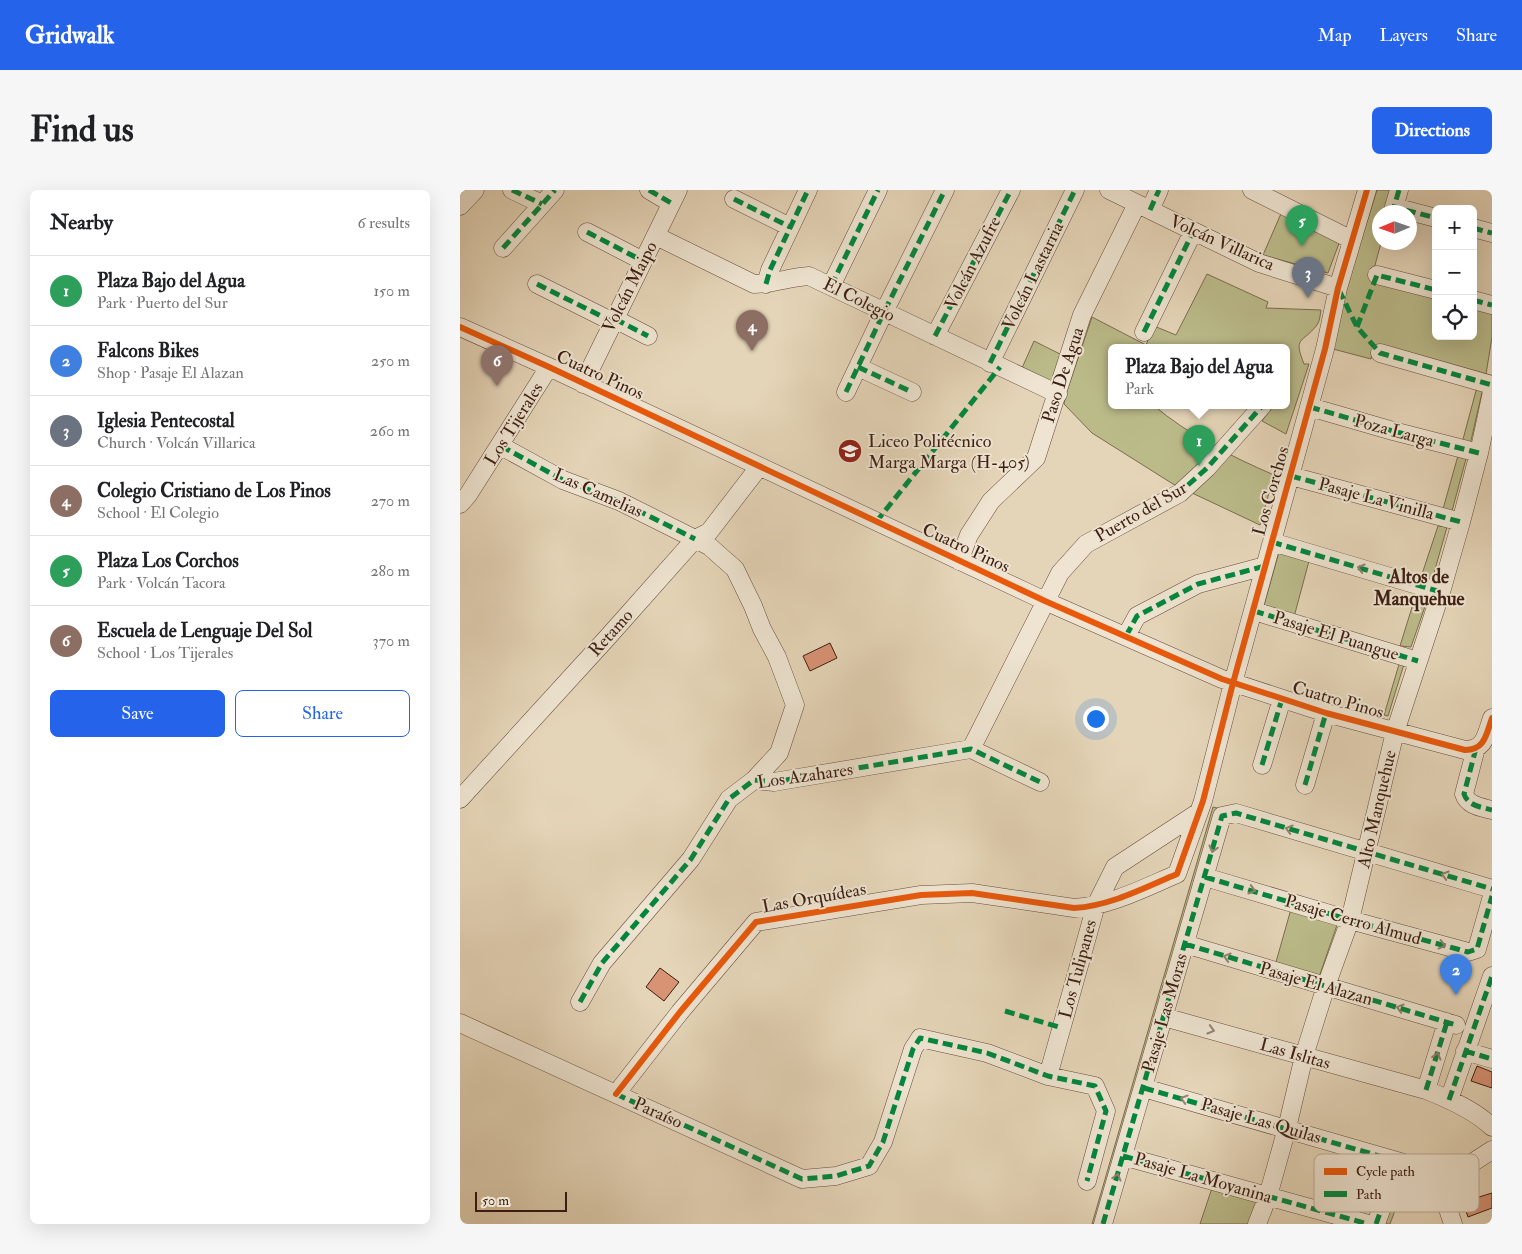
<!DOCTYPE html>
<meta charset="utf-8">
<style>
:root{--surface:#fff;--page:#f6f6f6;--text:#202124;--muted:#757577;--line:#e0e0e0;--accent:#2563eb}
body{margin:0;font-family:"IM FELL Double Pica",serif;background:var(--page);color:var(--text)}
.controls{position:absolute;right:15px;top:15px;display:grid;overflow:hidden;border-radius:8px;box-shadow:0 5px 20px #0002}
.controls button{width:45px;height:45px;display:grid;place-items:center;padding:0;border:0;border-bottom:1px solid var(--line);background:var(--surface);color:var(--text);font:25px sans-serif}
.compass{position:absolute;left:912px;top:15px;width:45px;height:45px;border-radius:50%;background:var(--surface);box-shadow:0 5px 20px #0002;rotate:268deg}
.scale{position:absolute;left:15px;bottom:12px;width:92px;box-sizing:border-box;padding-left:5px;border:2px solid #3d1e12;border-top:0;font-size:14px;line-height:18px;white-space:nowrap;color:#3d1e12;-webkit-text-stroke:4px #eee4d1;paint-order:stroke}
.you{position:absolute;left:635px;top:528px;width:18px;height:18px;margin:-12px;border:4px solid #fff;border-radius:50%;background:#1a73e8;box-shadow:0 0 0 8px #1a73e833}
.badge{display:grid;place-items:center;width:32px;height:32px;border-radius:50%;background:var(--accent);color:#fff;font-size:16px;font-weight:700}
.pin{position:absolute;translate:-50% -41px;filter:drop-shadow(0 1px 2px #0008)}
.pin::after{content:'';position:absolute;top:26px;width:18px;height:15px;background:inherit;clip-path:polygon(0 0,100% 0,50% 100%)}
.popup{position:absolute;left:648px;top:154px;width:182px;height:65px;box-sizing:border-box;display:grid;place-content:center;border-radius:8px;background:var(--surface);filter:drop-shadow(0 1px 4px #0005);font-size:16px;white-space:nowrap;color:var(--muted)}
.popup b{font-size:19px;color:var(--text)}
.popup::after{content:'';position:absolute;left:50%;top:100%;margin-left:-10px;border:10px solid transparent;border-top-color:var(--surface)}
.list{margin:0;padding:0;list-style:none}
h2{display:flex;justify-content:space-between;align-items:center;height:65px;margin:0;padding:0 20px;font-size:21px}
h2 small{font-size:16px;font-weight:400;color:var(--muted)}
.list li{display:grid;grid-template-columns:32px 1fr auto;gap:15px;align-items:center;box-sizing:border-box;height:70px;padding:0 20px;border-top:1px solid var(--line)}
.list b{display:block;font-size:19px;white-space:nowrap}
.list p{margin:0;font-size:16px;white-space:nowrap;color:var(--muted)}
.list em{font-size:16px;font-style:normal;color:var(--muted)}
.actions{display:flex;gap:10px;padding:15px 20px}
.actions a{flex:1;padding:11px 0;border:1px solid var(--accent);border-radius:8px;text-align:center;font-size:18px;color:var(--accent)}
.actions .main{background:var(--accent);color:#fff}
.icon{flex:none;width:28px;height:28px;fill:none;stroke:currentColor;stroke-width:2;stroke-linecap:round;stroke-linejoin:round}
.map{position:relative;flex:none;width:1032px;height:1034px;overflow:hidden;border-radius:8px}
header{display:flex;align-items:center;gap:30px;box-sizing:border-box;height:70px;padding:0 25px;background:var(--accent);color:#fff}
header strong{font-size:24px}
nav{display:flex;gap:28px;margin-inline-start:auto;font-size:18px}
.intro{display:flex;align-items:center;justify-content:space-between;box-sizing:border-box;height:120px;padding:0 30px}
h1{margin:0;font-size:35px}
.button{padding:12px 22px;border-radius:8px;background:var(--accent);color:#fff;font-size:18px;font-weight:700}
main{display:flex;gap:30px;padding:0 30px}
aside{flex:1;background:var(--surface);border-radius:8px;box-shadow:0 5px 20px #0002}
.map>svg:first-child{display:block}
</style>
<header>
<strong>Gridwalk</strong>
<nav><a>Map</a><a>Layers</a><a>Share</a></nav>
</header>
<div class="intro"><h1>Find us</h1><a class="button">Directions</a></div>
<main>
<aside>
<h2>Nearby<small>6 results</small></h2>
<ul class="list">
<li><span class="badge" style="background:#2e9e5b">1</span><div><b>Plaza Bajo del Agua</b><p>Park · Puerto del Sur</p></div><em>150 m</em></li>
<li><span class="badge" style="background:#3f7fe0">2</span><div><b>Falcons Bikes</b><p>Shop · Pasaje El Alazan</p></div><em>250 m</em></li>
<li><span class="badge" style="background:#6b7280">3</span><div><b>Iglesia Pentecostal</b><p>Church · Volcán Villarica</p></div><em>260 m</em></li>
<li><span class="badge" style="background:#8d6e63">4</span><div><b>Colegio Cristiano de Los Pinos</b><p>School · El Colegio</p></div><em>270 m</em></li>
<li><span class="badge" style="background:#2e9e5b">5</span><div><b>Plaza Los Corchos</b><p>Park · Volcán Tacora</p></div><em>280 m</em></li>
<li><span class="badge" style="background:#8d6e63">6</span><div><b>Escuela de Lenguaje Del Sol</b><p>School · Los Tijerales</p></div><em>370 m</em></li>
</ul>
<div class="actions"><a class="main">Save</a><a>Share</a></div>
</aside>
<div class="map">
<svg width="1032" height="1034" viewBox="0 0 1032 1034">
<rect width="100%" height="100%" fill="#e5d5b8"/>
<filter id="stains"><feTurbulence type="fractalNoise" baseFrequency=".004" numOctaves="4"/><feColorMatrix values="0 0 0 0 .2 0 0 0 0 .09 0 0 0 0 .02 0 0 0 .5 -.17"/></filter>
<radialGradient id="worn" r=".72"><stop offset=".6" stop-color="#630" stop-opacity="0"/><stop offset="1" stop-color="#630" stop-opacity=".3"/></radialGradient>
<path fill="#bbbb8a" stroke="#7c6c4e" d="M917,0H936L930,22H919V52L921,53L911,90L976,107V146H1013V117L1032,121V147L1026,184L914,155L911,169L873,159L885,102Z
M823,19L881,48L868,83L803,65Z
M747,84L808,112L806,118L861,120C860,125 860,131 857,135C842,154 833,146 844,174H849L826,244L802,231L814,215H826L827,199L829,174L827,173L826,157H652V215H693C729,245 770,266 814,285L800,335L713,294L632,243L604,214L606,204L632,127L686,155L694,136L716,145Z
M574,151L602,165L593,191H588L562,178Z
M1017,197L1023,198L1010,255L1002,253Z
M999,262L1007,265L992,321L983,319Z
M978,336L987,337L972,390L961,387Z
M819,362L849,371L834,427L803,419Z
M957,401L969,405L951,457L940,456Z
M940,471H945L928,526L924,525Z
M753,617L761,619L639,1034H632Z
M831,719L877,735L859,787L816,772Z
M942,977L950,980L930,1034H922Z
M752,998L797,1009L789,1034H740Z"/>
<path fill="#d89274" stroke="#3d1e12" d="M370,453L377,468L350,481L343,466Z
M200,778L219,792L204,811L186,797Z
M1017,876L1032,882V898L1011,891Z
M1032,1003V1018L1008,1027L1003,1012Z"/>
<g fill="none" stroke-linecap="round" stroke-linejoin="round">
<g stroke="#674c3c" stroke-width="19">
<path id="minor" d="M52,0L82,14
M189,0L211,13
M649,0L799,73L878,98
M792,0L892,50
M939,0L934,17L976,28
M274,9L330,37
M0,16L15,0
M690,20L699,0
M1013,38L1032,43
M127,42L183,71
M196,46L294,94C313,94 330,87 349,86L598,204
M43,58L95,0
M917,85L976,100
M77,94L153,132
M306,94L310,80L348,0
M371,96L418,0
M1013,110L1032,115
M155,129L188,146
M0,137L89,177L585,411L762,489L866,523L1005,560C1025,560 1026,545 1032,528
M684,142L733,42
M475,146L551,0
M920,163L1032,195
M530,173L615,0
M398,177L452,202
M123,194L218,0
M386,202L424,122L485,0
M850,217L933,241L1019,263
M41,256L103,290L159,311L249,356L275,379L293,416L302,439L317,467L335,515L319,563L294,590L269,609L231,669L142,773L120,812
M831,286L1001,332
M0,314L8,305L89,177
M812,352L981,402
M499,371L509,345L531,311L576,268L622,125L677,14
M794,421L958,471
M666,446L677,426L738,394L805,376
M1016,558L1004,604C1008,616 1021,617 1032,620
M511,559L600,383L626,354L720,303L747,278L803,215
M511,559L580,592
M802,575L822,509
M294,590L314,592L511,559
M845,595L866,523
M0,609L147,448L235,349L249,342L299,277
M745,687L890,730L1008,762L1017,759L1032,706
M725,754L996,835
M704,827L966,900C989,909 1014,920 1032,937
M0,833L342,989L376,986L409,976L423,952L453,859L460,848L527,863L588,886L635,896L646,921L627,991
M1005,861L1032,869
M588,886L636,715L655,677L739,622
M684,898L947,974
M966,900L987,832
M156,904L220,822L296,732L461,705L512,703L614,718C650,716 684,698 717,684L743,611L773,493L865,159L878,98L907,0
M989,910L1032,786
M663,966L908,1034
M643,1034L762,626L776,623L1032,699
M797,1034L808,1006L827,938L844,866L866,796L890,730L935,542L981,402L1001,332L1019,263L1032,202
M916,1034L938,972
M993,1034L982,1001L987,989L1032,960"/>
</g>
<use href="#minor" stroke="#eee4d1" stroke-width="18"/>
<path stroke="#00873e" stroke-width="5" stroke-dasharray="10 5" stroke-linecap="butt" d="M52,0L82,14
M189,0L211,13
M939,0L934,17L976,28
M274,9L330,37
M690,20L699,0
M1013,38L1032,43
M127,42L183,71
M43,58L95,0
M77,94L153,132
M306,94L310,80L348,0
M371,96L418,0
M879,100L897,137L920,163L1032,195
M1013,110L1032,115
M155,129L188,146
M897,137L917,85L976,100
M684,142L733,42
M475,146L551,0
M530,173L615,0
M398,177L452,202
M386,202L424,122L485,0
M850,217L933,241L1019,263
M41,256L103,290L159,311L235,349
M831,286L1001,332
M728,295L747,278L803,215
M416,332L540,177
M812,352L981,402
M794,421L958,471
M666,446L677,426L738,394L805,376
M1016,558L1004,604C1008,616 1021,617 1032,620
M802,575L822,509
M845,595L866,523
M745,687L890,730L1008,762L1017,759L1032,706
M725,754L996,835
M120,812L142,773L231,669L269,609L294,590L314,592L511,559L580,592
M545,821L602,838
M1005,861L1032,869
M684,898L947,974
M966,900L987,832
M156,904L342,989L376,986L409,976L423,952L453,859L460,848L527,863L588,886L635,896L646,921L627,991
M989,910L1032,786
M663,966L908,1034
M643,1034L762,626L776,623L1032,699
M916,1034L938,972"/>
<g stroke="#eee4d1" stroke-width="9">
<path id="cycleway" d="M0,137L89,177L585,411L762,489L866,523L1005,560C1025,560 1026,545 1032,528
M156,904L220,822L296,732L461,705L512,703L614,718C650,716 684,698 717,684L743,611L773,493L865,159L878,98L907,0"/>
</g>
<use href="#cycleway" stroke="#e8590c" stroke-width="6"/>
</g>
<defs><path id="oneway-chevron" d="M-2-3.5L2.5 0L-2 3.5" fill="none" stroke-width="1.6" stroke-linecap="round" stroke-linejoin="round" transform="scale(1.25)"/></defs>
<g stroke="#968172">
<use href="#oneway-chevron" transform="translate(901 378) rotate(-163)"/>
<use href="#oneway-chevron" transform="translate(829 639) rotate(-164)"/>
<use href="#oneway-chevron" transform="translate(753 659) rotate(105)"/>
<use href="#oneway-chevron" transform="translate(985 685) rotate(-163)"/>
<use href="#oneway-chevron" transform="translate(792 700) rotate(16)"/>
<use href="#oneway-chevron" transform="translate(982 755) rotate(15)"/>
<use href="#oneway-chevron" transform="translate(767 767) rotate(-163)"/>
<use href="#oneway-chevron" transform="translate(940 818) rotate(-164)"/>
<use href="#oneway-chevron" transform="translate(751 840) rotate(16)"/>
<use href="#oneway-chevron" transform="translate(977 866) rotate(-73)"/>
<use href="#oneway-chevron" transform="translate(724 909) rotate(-164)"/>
<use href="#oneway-chevron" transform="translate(657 987) rotate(-74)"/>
</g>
<defs>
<g id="school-disc" transform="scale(1.25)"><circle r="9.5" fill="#8f2418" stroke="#eee4d1"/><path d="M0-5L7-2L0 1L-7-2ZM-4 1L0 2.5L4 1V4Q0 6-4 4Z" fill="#fff"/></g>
</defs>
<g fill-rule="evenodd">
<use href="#school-disc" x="390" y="261"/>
</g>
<g text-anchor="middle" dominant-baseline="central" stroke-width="4" stroke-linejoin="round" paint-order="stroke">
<g font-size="18" fill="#3d1e12" stroke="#eee4d1">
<text transform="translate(762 53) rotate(24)">Volcán Villarica</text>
<text transform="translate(513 73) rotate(-63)">Volcán Azufre</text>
<text transform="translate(573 86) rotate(-64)">Volcán Lastarria</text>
<text transform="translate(170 97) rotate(-63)">Volcán Maipo</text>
<text transform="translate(399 110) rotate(26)">El Colegio</text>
<text transform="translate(140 185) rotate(25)">Cuatro Pinos</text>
<text transform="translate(603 185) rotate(-72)">Paso De Agua</text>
<text transform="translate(54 234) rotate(-58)">Los Tijerales</text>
<text transform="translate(934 241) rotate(15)">Poza Larga</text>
<text transform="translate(811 301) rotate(-74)">Los Corchos</text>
<text transform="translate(138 303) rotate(24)">Las Camelias</text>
<text transform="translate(916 309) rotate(15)">Pasaje La Vinilla</text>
<text transform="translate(681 322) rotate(-30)">Puerto del Sur</text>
<text transform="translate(506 358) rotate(25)">Cuatro Pinos</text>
<text transform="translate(151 443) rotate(-48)">Retamo</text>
<text transform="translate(876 446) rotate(17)">Pasaje El Puangue</text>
<text transform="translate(878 510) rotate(16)">Cuatro Pinos</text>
<text transform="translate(345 586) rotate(-8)">Los Azahares</text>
<text transform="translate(917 619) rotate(-77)">Alto Manquehue</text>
<text transform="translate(354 708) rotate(-10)">Las Orquídeas</text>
<text transform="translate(893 730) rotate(16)">Pasaje Cerro Almud</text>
<text transform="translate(618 779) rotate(-75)">Los Tulipanes</text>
<text transform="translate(856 794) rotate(16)">Pasaje El Alazan</text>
<text transform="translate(705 823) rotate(-74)">Pasaje Las Moras</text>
<text transform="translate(835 864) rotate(16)">Las Islitas</text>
<text transform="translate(198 923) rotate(24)">Paraíso</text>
<text transform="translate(801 931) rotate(16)">Pasaje Las Quilas</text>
<text transform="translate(743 988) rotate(16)">Pasaje La Moyanina</text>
</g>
<g font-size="18" fill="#3d1e12" stroke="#eee4d1" text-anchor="start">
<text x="408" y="251">Liceo Politécnico<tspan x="408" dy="21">Marga Marga (H-405)</tspan></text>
</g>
<g font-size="19" font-weight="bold" fill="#3d1e12" stroke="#eee4d1">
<text x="959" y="387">Altos de<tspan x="959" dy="22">Manquehue</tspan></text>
</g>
</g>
<rect x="854" y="964" width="165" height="58" rx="8" fill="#eee4d1" stroke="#b9a998" stroke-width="1"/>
<rect x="864" y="978" width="23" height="7" fill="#e8590c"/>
<rect x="864" y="1001" width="23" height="6" fill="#00873e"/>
<g font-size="14" fill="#3d1e12">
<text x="896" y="986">Cycle path</text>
<text x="896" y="1009">Path</text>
</g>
<rect width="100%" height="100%" filter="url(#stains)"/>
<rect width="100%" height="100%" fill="url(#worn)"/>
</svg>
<div class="controls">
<button>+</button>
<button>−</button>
<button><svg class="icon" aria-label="locate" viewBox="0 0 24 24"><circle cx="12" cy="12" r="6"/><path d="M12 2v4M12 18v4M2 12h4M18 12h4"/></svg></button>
</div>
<svg class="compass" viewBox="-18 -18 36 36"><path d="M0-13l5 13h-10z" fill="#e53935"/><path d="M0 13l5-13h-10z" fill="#757577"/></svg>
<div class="scale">50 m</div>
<div class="you"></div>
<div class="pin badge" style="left:739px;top:276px;background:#2e9e5b">1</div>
<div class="popup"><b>Plaza Bajo del Agua</b>Park</div>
<div class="pin badge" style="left:996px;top:805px;background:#3f7fe0">2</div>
<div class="pin badge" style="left:848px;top:108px;background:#6b7280">3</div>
<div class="pin badge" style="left:292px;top:161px;background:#8d6e63">4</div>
<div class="pin badge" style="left:842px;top:56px;background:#2e9e5b">5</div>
<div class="pin badge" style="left:37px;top:196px;background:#8d6e63">6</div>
</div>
</main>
